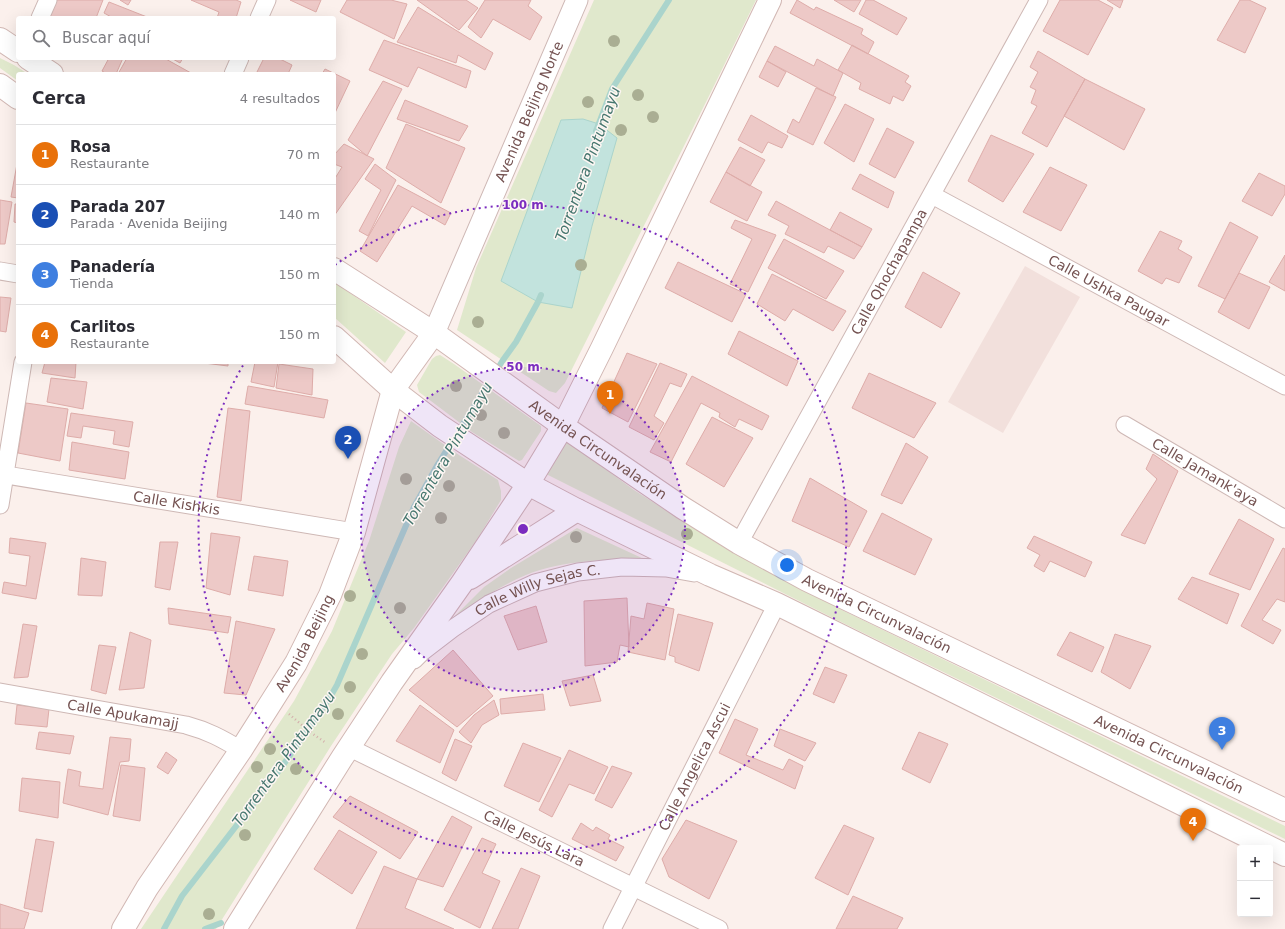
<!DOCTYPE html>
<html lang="es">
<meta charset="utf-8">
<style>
:root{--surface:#fff;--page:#f7f7f7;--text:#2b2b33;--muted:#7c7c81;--line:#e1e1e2;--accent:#d6606e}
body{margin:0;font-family:"DejaVu Sans",sans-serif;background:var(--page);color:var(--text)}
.controls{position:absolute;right:12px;bottom:12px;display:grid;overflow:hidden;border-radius:4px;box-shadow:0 4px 16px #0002}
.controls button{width:36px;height:36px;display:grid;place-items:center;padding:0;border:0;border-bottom:1px solid var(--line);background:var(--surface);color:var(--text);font:20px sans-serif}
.you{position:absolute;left:787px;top:565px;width:14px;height:14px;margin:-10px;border:3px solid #fff;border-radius:50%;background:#1a73e8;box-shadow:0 0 0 6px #1a73e833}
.badge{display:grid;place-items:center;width:26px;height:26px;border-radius:50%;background:var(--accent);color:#fff;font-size:13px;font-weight:700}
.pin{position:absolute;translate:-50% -33px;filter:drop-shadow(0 1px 2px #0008)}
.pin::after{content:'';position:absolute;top:21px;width:14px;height:12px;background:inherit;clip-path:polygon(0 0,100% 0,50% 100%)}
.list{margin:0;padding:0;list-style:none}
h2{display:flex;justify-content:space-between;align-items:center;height:52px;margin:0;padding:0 16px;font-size:17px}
h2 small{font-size:13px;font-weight:400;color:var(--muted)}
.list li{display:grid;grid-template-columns:26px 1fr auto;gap:12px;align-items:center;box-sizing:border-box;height:60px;padding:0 16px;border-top:1px solid var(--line)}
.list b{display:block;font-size:15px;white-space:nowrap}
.list p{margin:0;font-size:13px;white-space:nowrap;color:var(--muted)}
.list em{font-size:13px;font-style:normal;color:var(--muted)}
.icon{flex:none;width:22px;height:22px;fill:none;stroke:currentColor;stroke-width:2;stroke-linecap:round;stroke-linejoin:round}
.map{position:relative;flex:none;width:1285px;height:929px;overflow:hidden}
.search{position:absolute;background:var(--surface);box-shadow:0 4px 16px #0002;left:16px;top:16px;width:320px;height:44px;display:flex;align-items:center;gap:10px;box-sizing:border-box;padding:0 14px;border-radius:4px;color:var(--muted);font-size:15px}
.panel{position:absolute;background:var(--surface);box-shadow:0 4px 16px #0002;left:16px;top:72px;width:320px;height:292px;border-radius:4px}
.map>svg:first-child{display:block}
</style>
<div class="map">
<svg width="1285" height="929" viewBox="0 0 1285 929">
<rect width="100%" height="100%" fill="#fbf0ec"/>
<path fill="#f2e0dc" d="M1025,266L1080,297L1003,433L948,402Z"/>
<path fill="#e0e8cc" d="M594,0H756L707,100L565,383L556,393L549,391L457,330L476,268Z
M0,58L14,65L28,74H18V81L0,68Z
M334,282L406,332L385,363L334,317Z
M440,355L454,364L541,426V431L522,460L519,461L472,432L419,392L417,385L432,359L436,356Z
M411,421L456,453L498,480L501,491V500L478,538L414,628L392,654L331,746L216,929H141L294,701L332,631L369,541L399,447Z
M567,441L634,490L725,548L844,611L1285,826V839L837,620L546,474Z
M577,528L644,559C605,560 563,560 526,575C499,586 476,603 452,619L484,587L511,568Z"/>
<path fill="#c2e3dd" stroke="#aad4cc" d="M583,119L599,124L617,138L592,226L572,308L538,302L501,281L561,120Z"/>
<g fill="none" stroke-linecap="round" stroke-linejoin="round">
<path stroke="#aad4cc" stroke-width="6" d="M596,131L612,89L669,0
M164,929L182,896L281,768L329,699L337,685L414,507L438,464L503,360L516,342L538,302L541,295
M205,929L221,923"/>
</g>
<path fill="#edc9c7" stroke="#deaca9" d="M51,0H103L96,18H43Z
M120,0H131L128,5Z
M191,0H236L241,2L236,18H217L219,12Z
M290,0H321L316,12Z
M347,0H391L407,4L394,39L340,12Z
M417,0H466L478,8L459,30Z
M485,0H531L528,6L542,17L530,40L493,19L481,38L468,27Z
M797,0L814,10L816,7L863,29L861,34L874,42L868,54L790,13Z
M834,0H861L854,12Z
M866,0H873L907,18L897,35L859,14Z
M1060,0H1098L1113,8L1088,55L1043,31Z
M1107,0H1123L1120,8Z
M1240,0H1249L1266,8L1245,53L1217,40Z
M109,2L147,17L113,18L104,13Z
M418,7L493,53L485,70L458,55L456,63L397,42Z
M384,40L471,71L466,88L418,67L408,87L369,70Z
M852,45L909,76L905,82L911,86L903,101L893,96L890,104L859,89L861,83L838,70Z
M775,46L814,66L817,59L843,73L833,96L767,61Z
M1038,51L1085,79L1047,147L1022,133L1037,106L1031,103L1036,90L1030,87L1038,72L1030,67Z
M108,58H123L116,74H107L102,71L109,58Z
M127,58H164L191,73L119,74H118Z
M171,58H183L180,63Z
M264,58H278L292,65L288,74H256Z
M767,61L786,72L778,87L759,77Z
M325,69L350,81L334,115V74H322Z
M1085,79L1145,109L1124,150L1064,116Z
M383,81L402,89L367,156L348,140Z
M816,88L836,97L813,145L787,132L793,119L799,123Z
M405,100L468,126L459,141L397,119Z
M845,104L874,119L854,162L824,143Z
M751,115L788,136L782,148L768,142L762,153L738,140Z
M406,124L465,148L441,203L386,168Z
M887,128L914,142L895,178L869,164Z
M991,135L1034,154L1003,202L968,181Z
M344,144L374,159L334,216V180L342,167L334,164V155Z
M740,147L765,160L750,186L726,172Z
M17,164H18V198L11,197Z
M375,164L396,180L368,236L359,231L381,190L365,179Z
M1050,167L1087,185L1061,231L1023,212Z
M726,172L762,192L747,221L710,202Z
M1259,173L1285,186V194L1272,216L1242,201Z
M860,174L894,192L888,208L852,189Z
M398,185L451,213L445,225L412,206L377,262L360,251Z
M0,200L12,202L5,244H0Z
M776,201L830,230L862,247L854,259L828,246L824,253L785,234L789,226L768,215Z
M15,204H18V223L14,222Z
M840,212L872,229L862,247L830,230Z
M735,220L776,235L748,292L730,284L752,239L731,228Z
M1230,222L1258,237L1225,299L1198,286Z
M1160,231L1182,241L1178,249L1192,257L1179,283L1166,278L1162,284L1138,271Z
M784,239L844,271L826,299L768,268Z
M1285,255V291L1269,282Z
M678,262L746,294L732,322L665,288Z
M923,272L960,293L941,328L905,307Z
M1239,273L1270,287L1249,329L1218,312Z
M772,274L846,311L833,331L793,309L785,321L757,304Z
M0,297L11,298L6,332L0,331Z
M739,331L798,361L787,386L728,354Z
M627,353L657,364L628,422L602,408Z
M45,362H76L75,378L42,373Z
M205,362H228V366L204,363Z
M255,362H278L274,387L251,382Z
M660,363L687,374L681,387L670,383L654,416L664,423L654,440L629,427Z
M279,364L313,369L312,395L276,388Z
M869,373L936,403L914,438L852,408Z
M692,376L769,416L762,430L739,419L735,427L719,417L720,413L701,403L671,462L650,452Z
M51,378L87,382L83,409L47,402Z
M248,386L328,400L324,418L245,404Z
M26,403L68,409L60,461L18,453Z
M228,408L250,411L241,501L217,497Z
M71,413L133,422L129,447L113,444L115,431L83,426L81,438L67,436Z
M712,417L753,438L724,487L686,464Z
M72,442L129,452L125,479L69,470Z
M906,443L928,457L902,504L881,495Z
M1153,454L1178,471L1145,544L1121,535L1157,479L1146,469Z
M810,478L867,511L849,547L792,521Z
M882,513L932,539L915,575L863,551Z
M1239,519L1274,539L1250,590L1209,574Z
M211,533L240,537L230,595L206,588Z
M1034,536L1092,562L1085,577L1050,561L1044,572L1034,566L1040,555L1027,548Z
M10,538L46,543L36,599L2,593L4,582L26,586L30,556L9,553Z
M160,542H178L170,590L155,587Z
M1283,548L1285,549V602L1277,599L1262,620L1281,630L1273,644L1241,626Z
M254,556L288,561L283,596L248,590Z
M81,558L106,562L102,596L78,595Z
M1192,577L1239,594L1227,624L1178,599Z
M627,598L629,647L620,645L617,662L585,666L584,601Z
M647,603L674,609L665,660L628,652L631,616L644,619Z
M536,606L547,642L518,650L504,616Z
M168,608L231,617L228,633L169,624Z
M678,614L713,623L699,671L675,662V657L669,655Z
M236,621L275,629L246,695L224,693Z
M23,624L37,626L28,677L14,678Z
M130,632L151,640L144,688L119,690Z
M1070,632L1104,647L1092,672L1057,655Z
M1115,634L1151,646L1130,689L1101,672Z
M99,645L116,647L106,694L91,690Z
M453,650L493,696L457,727L409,690Z
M825,667L847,675L834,703L813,694Z
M593,675L601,701L570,706L562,681Z
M543,694L545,710L501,714L500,699Z
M494,700L499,715L482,725L471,743L459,732L474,715Z
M17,705L49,709L47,727L15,724Z
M420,705L454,730L440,763L396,741Z
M735,719L758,729L746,755L783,770L789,759L803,766L795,789L719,753Z
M780,729L816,743L805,761L774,746Z
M39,732L74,736L70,754L36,749Z
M919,732L948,744L930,783L902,769Z
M110,737L131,739L129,761L120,762L108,815L63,803L68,769L81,772L79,786L103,789Z
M455,739L472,746L456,781L442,773Z
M523,743L561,758L539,802L504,786Z
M569,750L608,767L594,794L569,784L552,817L539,810Z
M166,752L177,760L168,774L157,767Z
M121,765L145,768L140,821L113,816Z
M612,766L632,773L612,808L595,800Z
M22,778L60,782L58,818L19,811Z
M350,796L418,832L400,859L333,817Z
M452,816L472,827L443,887L417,879Z
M686,820L737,841L709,899L669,877L662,859Z
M581,823L593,831L596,827L610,835L608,839L624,847L616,861L572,839Z
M844,825L874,838L848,895L815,878Z
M339,830L377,852L352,894L314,869Z
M482,838L496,844L482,873L500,881L480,928L444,910Z
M36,839L54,842L42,912L24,908Z
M384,866L417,879L405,908L454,929H356Z
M521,868L540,876L518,929H492Z
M853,896L903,918L897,929H836Z
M0,904L29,913L24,929H0Z"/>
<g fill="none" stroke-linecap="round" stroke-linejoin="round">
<g stroke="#ceb8b5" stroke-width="19">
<g id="minor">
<path d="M40,18L48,0"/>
<path d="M259,18L267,0"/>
<path d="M233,74L240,58"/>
<path id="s1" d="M932,195L1285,386"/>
<path d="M0,271L18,274"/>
<path id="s2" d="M1125,425L1285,519"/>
<path id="s3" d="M0,474L354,532"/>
<path d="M0,505L23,362"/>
<path id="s4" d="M739,543L1039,0"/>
<path id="s5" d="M414,660L422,652L452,629L489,604L535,583L578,572L622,567L666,568L694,573"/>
<path id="s6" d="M0,692L186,725C208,731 221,738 241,750"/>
<path id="s7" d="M350,748L719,929"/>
<path id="s8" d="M612,929L777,604"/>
</g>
</g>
<g stroke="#ceb8b5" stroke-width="23">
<g id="tertiary">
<path id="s9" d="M434,333L577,0"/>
</g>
</g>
<g stroke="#d1b7b3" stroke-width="24">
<g id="secondary">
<path d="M0,39L18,51"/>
<path d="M28,58L52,74"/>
<path d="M0,85L18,98"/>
<path id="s10" d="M334,269L434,333L563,426L683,508L739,543L807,580L1285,810"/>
<path d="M334,337L393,390L440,426L528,484L577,510L710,575L777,604L1285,855"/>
<path d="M470,578L577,510"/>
<path id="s11" d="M123,929L147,888L241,750L296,663L330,595L354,532L393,390L434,333"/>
<path d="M235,929L342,758L392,682L462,583L528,484L563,426L602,348L770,0"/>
</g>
</g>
<path stroke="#d3acaa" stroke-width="2.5" stroke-dasharray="1 3" stroke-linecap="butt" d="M289,714L310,732L326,743"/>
<use href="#minor" stroke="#fff" stroke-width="17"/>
<use href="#tertiary" stroke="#fff" stroke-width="21"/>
<use href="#secondary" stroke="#fff" stroke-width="22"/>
</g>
<g fill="#aaae93">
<circle cx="614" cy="41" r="6"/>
<circle cx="638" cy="95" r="6"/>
<circle cx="588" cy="102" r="6"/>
<circle cx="653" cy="117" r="6"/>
<circle cx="621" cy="130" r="6"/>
<circle cx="581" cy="265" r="6"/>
<circle cx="478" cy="322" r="6"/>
<circle cx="456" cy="386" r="6"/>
<circle cx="481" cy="415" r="6"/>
<circle cx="504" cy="433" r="6"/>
<circle cx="406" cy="479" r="6"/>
<circle cx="449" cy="486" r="6"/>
<circle cx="441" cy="518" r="6"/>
<circle cx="687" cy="534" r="6"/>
<circle cx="576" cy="537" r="6"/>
<circle cx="350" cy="596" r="6"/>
<circle cx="400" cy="608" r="6"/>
<circle cx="362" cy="654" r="6"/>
<circle cx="350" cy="687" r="6"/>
<circle cx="338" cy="714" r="6"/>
<circle cx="270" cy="749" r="6"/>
<circle cx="257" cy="767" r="6"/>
<circle cx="296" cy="769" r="6"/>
<circle cx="245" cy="835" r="6"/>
<circle cx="209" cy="914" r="6"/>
</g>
<circle cx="523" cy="529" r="162" fill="#7b2cbf" fill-opacity=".12"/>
<g fill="none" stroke="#7b2cbf" stroke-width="2" stroke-dasharray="2 4">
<circle cx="523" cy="529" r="162"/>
<path d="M335 265A324 324 0 1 1 245 362"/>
</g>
<g text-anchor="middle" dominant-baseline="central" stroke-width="3" stroke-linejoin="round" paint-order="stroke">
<g font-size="14" fill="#745251" stroke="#fdf6f3">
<text stroke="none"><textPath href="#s9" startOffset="241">Avenida Beijing Norte</textPath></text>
<text stroke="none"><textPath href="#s4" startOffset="310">Calle Qhochapampa</textPath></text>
<text stroke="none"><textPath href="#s1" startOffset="201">Calle Ushka Paugar</textPath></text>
<text stroke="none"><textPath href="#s10" startOffset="320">Avenida Circunvalación</textPath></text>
<text stroke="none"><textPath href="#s2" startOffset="93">Calle Jamank'aya</textPath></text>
<text stroke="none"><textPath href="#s3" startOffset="179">Calle Kishkis</textPath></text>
<text stroke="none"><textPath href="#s5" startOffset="145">Calle Willy Sejas C.</textPath></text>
<text stroke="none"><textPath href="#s10" startOffset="644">Avenida Circunvalación</textPath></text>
<text stroke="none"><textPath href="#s11" startOffset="339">Avenida Beijing</textPath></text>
<text stroke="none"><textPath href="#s6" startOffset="125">Calle Apukamajj</textPath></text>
<text stroke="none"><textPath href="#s10" startOffset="968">Avenida Circunvalación</textPath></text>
<text stroke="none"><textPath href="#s8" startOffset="182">Calle Angelica Ascui</textPath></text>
<text stroke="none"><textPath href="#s7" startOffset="205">Calle Jesús Lara</textPath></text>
</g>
<g font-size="15" font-style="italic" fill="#46776f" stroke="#fdf6f3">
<text transform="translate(588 164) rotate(-70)">Torrentera Pintumayu</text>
<text transform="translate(448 454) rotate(-60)">Torrentera Pintumayu</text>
<text transform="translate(284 759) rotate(-54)">Torrentera Pintumayu</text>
</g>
</g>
<circle cx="523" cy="529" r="6" fill="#7b2cbf" stroke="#fdf6f3" stroke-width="2"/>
<g font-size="12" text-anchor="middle" font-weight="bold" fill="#7b2cbf" stroke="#fdf6f3" stroke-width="3" stroke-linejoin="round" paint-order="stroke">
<text x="523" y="209">100 m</text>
<text x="523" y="371">50 m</text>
</g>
</svg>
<div class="controls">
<button>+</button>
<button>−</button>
</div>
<div class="you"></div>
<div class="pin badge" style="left:610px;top:414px;background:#e8710a">1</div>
<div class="pin badge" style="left:348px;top:459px;background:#1a4fb4">2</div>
<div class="pin badge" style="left:1222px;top:750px;background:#3f7fe0">3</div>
<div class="pin badge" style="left:1193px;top:841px;background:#e8710a">4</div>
<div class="search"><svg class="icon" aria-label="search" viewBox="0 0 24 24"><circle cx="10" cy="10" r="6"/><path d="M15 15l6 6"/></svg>Buscar aquí</div>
<section class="panel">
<h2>Cerca<small>4 resultados</small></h2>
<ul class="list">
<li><span class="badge" style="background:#e8710a">1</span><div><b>Rosa</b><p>Restaurante</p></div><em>70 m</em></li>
<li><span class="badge" style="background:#1a4fb4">2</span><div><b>Parada 207</b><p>Parada · Avenida Beijing</p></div><em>140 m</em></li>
<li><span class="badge" style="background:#3f7fe0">3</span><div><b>Panadería</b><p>Tienda</p></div><em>150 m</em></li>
<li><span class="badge" style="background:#e8710a">4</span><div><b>Carlitos</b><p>Restaurante</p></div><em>150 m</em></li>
</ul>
</section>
</div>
